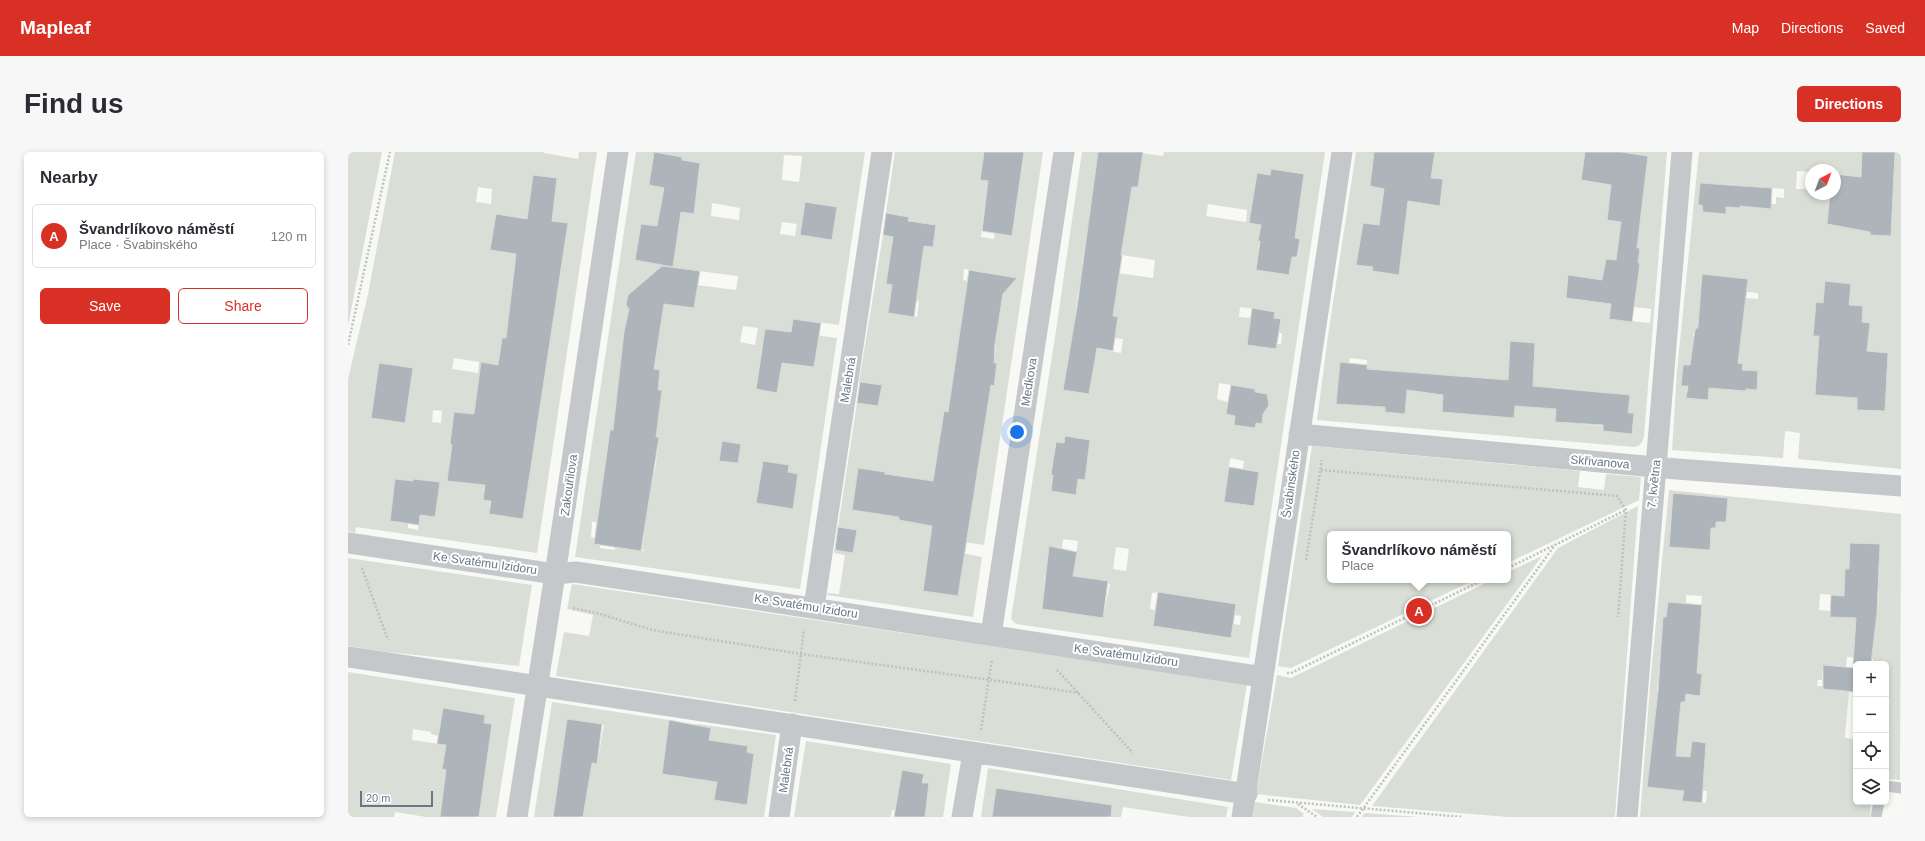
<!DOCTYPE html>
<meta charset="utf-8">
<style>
:root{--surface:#fff;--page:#f7f7f7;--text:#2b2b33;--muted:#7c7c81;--line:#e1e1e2;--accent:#d93025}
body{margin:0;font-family:Arial,sans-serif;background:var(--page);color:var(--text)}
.controls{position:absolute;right:12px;bottom:12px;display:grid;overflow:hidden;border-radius:6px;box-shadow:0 2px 6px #0003}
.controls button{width:36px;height:36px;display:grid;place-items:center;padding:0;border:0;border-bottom:1px solid var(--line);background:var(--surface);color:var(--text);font:20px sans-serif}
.compass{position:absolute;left:1457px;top:12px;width:36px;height:36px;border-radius:50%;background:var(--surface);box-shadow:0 2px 6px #0003;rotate:41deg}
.scale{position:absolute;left:12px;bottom:10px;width:73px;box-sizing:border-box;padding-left:4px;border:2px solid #677786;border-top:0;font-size:11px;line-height:14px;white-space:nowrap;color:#677786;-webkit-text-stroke:3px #fff;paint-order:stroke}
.you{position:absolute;left:669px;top:280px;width:14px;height:14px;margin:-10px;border:3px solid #fff;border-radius:50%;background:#1a73e8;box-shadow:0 0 0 6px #1a73e833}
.badge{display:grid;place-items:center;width:26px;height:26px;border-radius:50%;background:var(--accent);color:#fff;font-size:13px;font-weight:700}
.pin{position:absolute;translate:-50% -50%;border:2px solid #fff;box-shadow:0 1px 4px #0006}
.popup{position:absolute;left:979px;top:379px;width:184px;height:52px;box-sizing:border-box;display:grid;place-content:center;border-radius:6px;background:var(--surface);filter:drop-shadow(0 1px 3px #0005);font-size:13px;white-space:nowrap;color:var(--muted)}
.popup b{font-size:15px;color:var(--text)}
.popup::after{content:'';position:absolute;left:50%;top:100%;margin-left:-8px;border:8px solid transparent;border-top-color:var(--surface)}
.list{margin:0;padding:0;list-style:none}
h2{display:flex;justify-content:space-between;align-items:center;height:52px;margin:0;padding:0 16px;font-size:17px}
h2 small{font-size:13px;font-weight:400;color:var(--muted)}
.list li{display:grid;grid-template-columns:26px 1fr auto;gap:12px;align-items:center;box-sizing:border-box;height:64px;margin:0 8px 8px;padding:0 8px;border:1px solid var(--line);border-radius:6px}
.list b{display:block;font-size:15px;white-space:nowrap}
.list p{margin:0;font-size:13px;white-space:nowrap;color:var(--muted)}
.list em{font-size:13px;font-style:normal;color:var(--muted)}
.actions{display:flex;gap:8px;padding:12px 16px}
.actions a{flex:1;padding:9px 0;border:1px solid var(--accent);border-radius:6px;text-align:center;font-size:14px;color:var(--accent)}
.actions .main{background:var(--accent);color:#fff}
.icon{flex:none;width:22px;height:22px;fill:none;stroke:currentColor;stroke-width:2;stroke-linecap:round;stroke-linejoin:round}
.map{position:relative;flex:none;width:1553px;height:665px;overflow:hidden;border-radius:6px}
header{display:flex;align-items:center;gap:24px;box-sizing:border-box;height:56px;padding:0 20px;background:var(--accent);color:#fff}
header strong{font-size:19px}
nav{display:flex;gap:22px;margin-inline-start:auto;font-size:14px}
.intro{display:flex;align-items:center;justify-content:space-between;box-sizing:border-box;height:96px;padding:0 24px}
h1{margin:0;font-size:28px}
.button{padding:10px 18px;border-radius:6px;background:var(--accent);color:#fff;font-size:14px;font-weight:700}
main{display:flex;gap:24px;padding:0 24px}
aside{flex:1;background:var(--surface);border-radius:6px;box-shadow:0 2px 6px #0003}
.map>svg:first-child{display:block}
</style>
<header>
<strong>Mapleaf</strong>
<nav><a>Map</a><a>Directions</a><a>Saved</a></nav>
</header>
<div class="intro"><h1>Find us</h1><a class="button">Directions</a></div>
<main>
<aside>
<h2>Nearby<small></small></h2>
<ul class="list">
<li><span class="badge">A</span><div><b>Švandrlíkovo náměstí</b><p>Place · Švabinského</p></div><em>120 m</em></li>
</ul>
<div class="actions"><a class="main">Save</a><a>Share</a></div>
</aside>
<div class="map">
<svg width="1553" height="665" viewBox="0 0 1553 665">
<rect width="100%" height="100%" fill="#f8f8f5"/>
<path fill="#d9dfd6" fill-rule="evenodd" d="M0,0H34L0,174Z
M47,0H196V1L230,7L231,0H249L189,401L8,375L7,381L0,379V227L20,142ZM185,23L209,26L206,52L182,49ZM130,35L144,37L143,52L128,50ZM185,66L220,71L210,138L164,131L166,116H172ZM144,87L168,91L166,102L142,98ZM207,155L199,209L151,202L154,186L162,187ZM106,206L131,210L130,221L104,217ZM31,211L65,216L57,271L24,266ZM85,258L94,259L93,271L84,270ZM106,264L130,297L102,292ZM145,294L185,300L175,367L141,362L142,349L135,348L136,335L145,336ZM123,318L122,332L99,329ZM65,327L76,328L87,365L72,363L70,378L60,376V372L42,369Z
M288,0H517L491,173L446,167L444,180L489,186L452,437L227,405ZM306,0L334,5V8L352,11L348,40L301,33ZM436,3L454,4L451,30L434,28ZM457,50L489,55L484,88L452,83ZM364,51L392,56L391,68L363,64ZM311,67L332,71L324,115L309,74ZM434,70L449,72L447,84L432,82ZM335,117L390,124L388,138L333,131ZM329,133L346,156L326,153ZM284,140L314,144L310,171L313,172L310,191L275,185L281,157L278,153L280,143ZM395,174L410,176L407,193L392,190ZM470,189L466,215L434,211L429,241L408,237L414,194L424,195ZM273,214L312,218L310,238H314L287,253ZM262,278L311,285L307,319L256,318ZM374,289L393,292L390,311L371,308ZM415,309L441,313L440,320L450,322L445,356L408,351ZM300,354L294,397L297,399L267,394V398L252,396V393L246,392L247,386L243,385L244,370H249Z
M547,0H636L632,28L657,31L659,16L674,18L676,0H695L636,393L616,390L614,401L634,405L625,465L479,443L480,441L491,442L497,403L486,401V398L505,401L509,378L490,375L509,251L530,254L534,234L511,230L535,83L557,87L561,65L538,61ZM639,48L669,53L664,84L647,81L646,87L633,85L636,57ZM566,70L588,73L585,95L564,93ZM543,100L573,120L570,137L538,132ZM616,117L658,124L661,134L656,140L653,156L616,151L619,129L615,128ZM542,145L571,149L569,165L540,161ZM611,187L648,193L646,211H649L645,234L605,228ZM596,259L637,266L618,302L590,297ZM510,316L537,320L532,358L505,354ZM558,325L573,372L551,368ZM580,401L615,406L610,444L575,439Z
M734,0H750L746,29L790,35L791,26L786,0L815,4L816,0H977L901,506L668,472L663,467L707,185ZM923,17L956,22L951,59L906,38L909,21L922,23ZM860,52L899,58L898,70L858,64ZM742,64L773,103L807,108L805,126L755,119V116L734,112ZM912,81L952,87L950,105H944L941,123L908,118ZM730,139L768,145L765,164L770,165L768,180L726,174ZM892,155L927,160L926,166L933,167L931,181H934L933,192H929L928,197L903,166L891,165ZM750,184L775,187L773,201L748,196ZM720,204L747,208L741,242L715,238ZM871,231L907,237V240L919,242L921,253L915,262L914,272L886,269L887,264L878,262L880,250L869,247ZM717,284L742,288L737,328L730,327L728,342L703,339L707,290L716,291ZM882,306L896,309L895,317L911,320L906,354L877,349ZM715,387L730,389L726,417L699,412L701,394L714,396ZM768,395L781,397L778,419L765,417ZM697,422L744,427V429L762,432L755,466L694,457ZM811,440L888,452L887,463L893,464L892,473L885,472L883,486L805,474L807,458L802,457L804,441Z
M1008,0H1027L1023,19H1025L1023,34L1058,40L1086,6L1087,0H1237L1265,15L1235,11L1233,28L1263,33L1259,68L1292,72L1300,4L1273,0H1319L1296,284C1294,291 1293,294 1286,295L969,268L980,184ZM1073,25L1095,28L1092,54L1069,51ZM1015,71L1031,73L1056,85L1051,123L1024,119L1025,115L1008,113ZM1270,93L1292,96L1290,111H1292L1290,128L1288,129L1286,155L1304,157L1303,158L1302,171L1261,167L1263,152L1218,146L1220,123L1262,130L1255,121L1258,107L1268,108ZM1162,189L1187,191L1186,209L1167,246L1095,242L1097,223L1160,228ZM1002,206L1019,208L1018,220L1024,226L1025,217L1067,221L1065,239L1059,238L1037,255L988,252L992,210L1001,211ZM1203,235L1281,243L1280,261H1286L1284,282L1255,279V274L1207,270L1208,257Z
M1351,0H1553V317L1450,307L1452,281L1437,279L1435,306L1324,298L1329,219ZM1463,18H1487V22L1523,26L1545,43L1543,84L1522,83V72L1498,57L1496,75L1479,72L1482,42H1463V37H1448L1449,19L1463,20ZM1377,32L1436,37V46L1428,45V52H1423V57L1403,55L1393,48L1392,56L1378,55V62L1356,60L1354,53H1351ZM1354,123L1399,127V140L1410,141V147L1353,142ZM1477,130L1502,132L1501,153L1514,170L1522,171L1520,188L1487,197L1540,201L1537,259L1509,258V246L1467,243L1472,184H1465L1468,151H1475ZM1349,176L1393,177L1390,211L1395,212L1343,208L1347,207L1348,188L1345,184L1346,179ZM1335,213L1410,219L1409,238L1399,233L1398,239L1361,236L1360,248L1338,246L1339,234H1333Z
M964,294L1232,319L1230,335L1256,338L1258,322L1293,325L1291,348L1160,411V382H982V428H1126L943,516L930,514Z
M1321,338L1553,362L1552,628L1538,627V512H1525V507L1499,505L1498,515L1475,513L1474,528H1470L1469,534H1475V537L1501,539L1497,586L1508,587V650H1523L1522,665H1292L1303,522ZM1325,342L1380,346L1378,370H1368V376H1363L1361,398L1321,395ZM1502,391L1532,392L1530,460L1508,466L1483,465L1482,459L1471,458L1472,442L1500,444ZM1338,443L1354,444L1351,486L1314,483L1315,465H1318L1320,450L1338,452ZM1311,517L1353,522L1352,544L1338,542L1337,550L1310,549L1311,539H1309ZM1302,602L1357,606L1346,638L1359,639L1358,651L1334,649L1336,639L1300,635Z
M1290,354L1267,665H1160L1024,654L1210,396Z
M1194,404L1012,653L908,642L929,523L943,526L1144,428H1160V420Z
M0,406L184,433L171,514L39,500L0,494Z
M224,432L899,532L883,628L208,524L216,480L241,484L245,463L219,457Z
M0,520L167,546L148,665H78L47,660L46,665H0ZM95,556L137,563L136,571L144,573L135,631L94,617L97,601L106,594L64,588L65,577L83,580V582L90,584Z
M204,550L321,568L314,622L340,626L357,618L363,576L349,574V572L428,583L416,665H227L205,662L204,665H186ZM219,568L256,573L249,612L242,611L208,645ZM400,594L399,600L406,602L399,653L366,648L374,597Z
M458,589L603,612L595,665H577L581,632L575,631L576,622L554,618L547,658H544L543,665H446Z
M640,616L880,655L878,665H841L775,655L773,665H734L648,636L644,665H633Z
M907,650L948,656L956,662L954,664L956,665H905Z
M964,657L1007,660L1004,665H975Z
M1017,661L1072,665H1014Z"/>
<path fill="#adb4ba" stroke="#d9dad7" d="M306,0L334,5V8L352,11L346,62L333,60L325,115L287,108L293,72L309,74L316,36L301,33Z
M636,0H676L664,84L634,79L640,29L632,28Z
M750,0H795L790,35H784L773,103L774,104L765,164L770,165L765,199L749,196L741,242L715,238L729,155Z
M1026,0H1087L1083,26L1095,27L1092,54L1060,49L1051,123L1024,119L1025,115L1008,113L1015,71L1031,73L1036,37L1022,34Z
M1237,0H1273L1300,4L1289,96H1292L1290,111H1292L1284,170L1261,167L1263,152L1218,146L1220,123L1254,128L1258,107L1268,108L1273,70L1259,68L1263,33L1233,28Z
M1514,0H1547L1543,84L1522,83V80L1479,72L1482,42H1487V22L1513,25Z
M923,17L956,22L947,86L952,87L949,105H944L941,123L908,118L912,89H910L913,73L901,71L909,21L922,23Z
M185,23L209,26L204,69L220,71L175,367L141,362L143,349L135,348L137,333L99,329L104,293L102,292L106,260L126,262L133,210L150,213L154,186H158L168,102L142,98L148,62L179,67Z
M1352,31L1424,36L1423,57L1392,54V56L1378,55V62L1355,60L1354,53H1350Z
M457,50L489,55L484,88L452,83Z
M538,61L561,65L560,69L588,73L585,95L576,94L566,165L540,161L544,133L538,132L545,85L535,83Z
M314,114L352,119L346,156L316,152L306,217L312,218L310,238H314L308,285H311L293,399L246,392L262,278H265L276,180L281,157L278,153L280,143Z
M621,118L669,126L655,142L647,192L646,211H649L646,234L643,233L610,444L575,439L584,374L551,368V365L504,358L510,316L537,320V322L585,329L596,259L600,260Z
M1354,122L1400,127L1390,211L1395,212L1394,218L1410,219L1409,238L1398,237V239L1361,236L1360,248L1338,246L1340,234H1333L1335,213H1342L1347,178L1350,175Z
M1477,129L1503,132L1501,153L1515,154L1514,170L1522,171L1519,199L1540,201L1537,259L1509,258V246L1467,243L1471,184H1465L1468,150L1475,151Z
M904,156L927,160L926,166L933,167L928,197L899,193Z
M445,167L473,171L466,215L434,211L429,241L408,237L417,177L443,180Z
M1162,189L1187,191L1185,234L1282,243L1280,261H1286L1284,282L1255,279V273L1207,270L1208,257L1167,254L1166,266L1094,260L1095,243L1059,238L1057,262L1037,260V255L988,252L992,210L1019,213V217L1160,228Z
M31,211L65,216L57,271L23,266Z
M512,230L534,233L530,254L509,251Z
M883,233L907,237V240L919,242L921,253L915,262L914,272L908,271L907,276L886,273L887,264L878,262Z
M717,284L742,288L737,328L730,327L728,343L703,339L705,323H703L708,290L716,291Z
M374,289L393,292L390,311L371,309Z
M415,309L441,313L440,320L450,322L445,357L408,351Z
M881,315L911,320L906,354L876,350Z
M47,327L65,329V327L92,330L87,365L72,363L71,373L42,369Z
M1325,341L1380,346L1378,370H1368V376H1363L1362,398L1321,395Z
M490,375L509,378L505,401L487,398Z
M1502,391L1532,392L1529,461L1523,512H1505L1508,466L1482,465L1483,443L1496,444L1497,417H1501Z
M701,394L729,400L725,424L760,429L755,466L694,457Z
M810,440L888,452L883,486L805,474Z
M1320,450L1354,453L1349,521L1354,522L1352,544L1338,542L1337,550H1333L1328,604L1342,605L1344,589L1358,591L1354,651L1334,649L1336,639L1299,635L1310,539L1315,465H1318Z
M1475,513L1508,516V540L1475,537Z
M95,556L137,563L136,571L144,572L131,665H92L98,618L94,617L98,593L89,592Z
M219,567L254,572L249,612L244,611L235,665H205Z
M321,568L363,576L361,588L400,594L399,600L406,602L399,653L366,648L369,630L314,622Z
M554,618L576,622L574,631H581L577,665H546Z
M648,636L764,653L763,665H644Z"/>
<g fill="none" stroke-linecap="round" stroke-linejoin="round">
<path stroke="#bec0c2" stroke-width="2.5" stroke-dasharray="2 2" stroke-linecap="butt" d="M0,193L42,0
M973,318L1269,344L1278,358L1270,465
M958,408L974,308
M14,416L40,488
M1160,416L1278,358
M225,456L249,461L304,478L453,502L665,531L731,541
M709,518L785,601
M939,521H943L1135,428
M447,549L456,477
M633,578L644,507
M920,648L1115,665
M950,652L969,665
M1009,665L1207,393"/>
<path stroke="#c4c8cb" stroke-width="11" d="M1538,634L1553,636
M1528,665L1531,650"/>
<path stroke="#c4c8cb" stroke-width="21" d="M951,282L1329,317L1553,334
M0,391L207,422L228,420L915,525
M466,455L534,0
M643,483L716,0
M0,505L899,642
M169,665L210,403L270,0
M431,665L444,572
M614,665L625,601
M894,665L994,0
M1279,665L1334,0"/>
</g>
<g text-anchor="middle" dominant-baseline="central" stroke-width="4" stroke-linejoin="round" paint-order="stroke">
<g font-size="12" fill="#677786" stroke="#fff">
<text transform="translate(500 228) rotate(-81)">Malebná</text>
<text transform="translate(681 230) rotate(-81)">Medkova</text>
<text transform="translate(1252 310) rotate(5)">Skřivanova</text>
<text transform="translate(943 332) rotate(-82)">Švabinského</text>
<text transform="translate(1306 332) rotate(-84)">7. května</text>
<text transform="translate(221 333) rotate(-82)">Zakouřilova</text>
<text transform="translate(137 411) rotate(8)">Ke Svatému Izidoru</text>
<text transform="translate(458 454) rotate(9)">Ke Svatému Izidoru</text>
<text transform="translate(778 503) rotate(8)">Ke Svatému Izidoru</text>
<text transform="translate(438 618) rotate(-82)">Malebná</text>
</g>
</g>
</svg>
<div class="controls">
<button>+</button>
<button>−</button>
<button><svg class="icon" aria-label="locate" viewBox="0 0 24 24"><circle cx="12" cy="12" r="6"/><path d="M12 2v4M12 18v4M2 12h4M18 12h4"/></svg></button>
<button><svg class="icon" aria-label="layers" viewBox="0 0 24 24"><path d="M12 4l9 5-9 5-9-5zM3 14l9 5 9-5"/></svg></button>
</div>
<svg class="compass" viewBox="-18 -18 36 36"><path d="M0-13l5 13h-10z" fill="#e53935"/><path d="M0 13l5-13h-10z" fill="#7c7c81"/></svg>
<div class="scale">20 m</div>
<div class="you"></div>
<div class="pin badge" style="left:1071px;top:459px">A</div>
<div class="popup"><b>Švandrlíkovo náměstí</b>Place</div>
</div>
</main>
